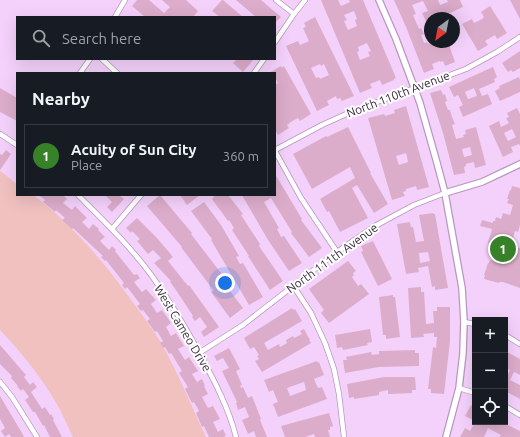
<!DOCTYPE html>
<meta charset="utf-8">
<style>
:root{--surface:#171b24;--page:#20242c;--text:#f1f3f6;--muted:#9ea1a6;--line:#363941;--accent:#378129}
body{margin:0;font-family:Ubuntu,sans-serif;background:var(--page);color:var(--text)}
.controls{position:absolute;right:12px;bottom:12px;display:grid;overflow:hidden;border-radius:0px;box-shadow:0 4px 16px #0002}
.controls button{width:36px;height:36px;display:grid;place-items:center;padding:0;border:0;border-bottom:1px solid var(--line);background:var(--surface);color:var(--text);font:20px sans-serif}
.compass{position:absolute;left:424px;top:12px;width:36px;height:36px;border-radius:50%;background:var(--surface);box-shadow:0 4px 16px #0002;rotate:212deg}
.you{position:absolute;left:225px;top:283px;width:14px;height:14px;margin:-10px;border:3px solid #fff;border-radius:50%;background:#1a73e8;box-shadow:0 0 0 6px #1a73e833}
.badge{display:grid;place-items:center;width:26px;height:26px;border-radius:50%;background:var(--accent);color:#fff;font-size:13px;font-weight:700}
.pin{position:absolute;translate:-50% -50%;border:2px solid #fff;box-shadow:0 1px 4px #0006}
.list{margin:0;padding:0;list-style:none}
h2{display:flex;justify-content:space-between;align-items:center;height:52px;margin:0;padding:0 16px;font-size:17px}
h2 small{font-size:13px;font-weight:400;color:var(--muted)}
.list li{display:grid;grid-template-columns:26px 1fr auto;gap:12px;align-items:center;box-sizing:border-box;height:64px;margin:0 8px 8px;padding:0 8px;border:1px solid var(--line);border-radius:0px}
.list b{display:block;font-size:15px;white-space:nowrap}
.list p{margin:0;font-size:13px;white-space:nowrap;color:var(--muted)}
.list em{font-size:13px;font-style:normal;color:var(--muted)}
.icon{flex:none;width:22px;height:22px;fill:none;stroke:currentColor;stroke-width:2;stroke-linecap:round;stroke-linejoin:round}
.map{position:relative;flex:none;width:520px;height:437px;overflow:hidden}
.search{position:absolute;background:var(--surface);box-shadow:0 4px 16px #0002;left:16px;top:16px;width:260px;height:44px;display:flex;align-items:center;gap:10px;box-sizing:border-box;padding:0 14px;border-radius:0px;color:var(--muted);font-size:15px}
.panel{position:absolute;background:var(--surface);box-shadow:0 4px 16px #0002;left:16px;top:72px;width:260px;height:124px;border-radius:0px}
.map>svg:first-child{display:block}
</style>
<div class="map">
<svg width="520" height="437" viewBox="0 0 520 437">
<rect width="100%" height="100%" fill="#f4d1fb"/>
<path fill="#f0c1bf" d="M0,171L17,184V195H33C71,223 104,262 132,301C141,313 150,326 158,338C177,369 190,404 206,437H73C67,425 62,412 55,401C40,375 20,351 0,330Z"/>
<path fill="#dcadcb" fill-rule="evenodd" d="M137,0H149L164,13L170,7L162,0H186L198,11L193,17H145L132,6Z
M222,0H223L243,17H220L212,11Z
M236,0H261L281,17L275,23V17H256Z
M321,0H338L341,6L350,2L349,0H363L396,78L394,79V80L382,85L380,80L370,84L372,88L360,93ZM354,11L357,19L355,20L357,26L348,30L344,21L347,20L344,15ZM367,43L371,51L368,52L370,56L360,60L357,52L359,51L358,47Z
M394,0H438L440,5L448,2L447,0H460L463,7L439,18H430V22L427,23L422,13L428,11L423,1L412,5L416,14L413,15L419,29L421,28L424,34L421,35L424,43L427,42L428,44L434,42H448L455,62L445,66L443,61L440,62V61L432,64L434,69L424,73L406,27Z
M510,0H520V19Z
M490,6L507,33L497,39L495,35L485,41L488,45L478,51L462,24L472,19L474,23L482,19L484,17L481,12Z
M315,17L354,96L342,101L340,98L337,99L336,96L327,101L329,105L317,111L286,46L298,41L300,45L309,41L303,28L306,27L304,23ZM320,64L321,66L324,64L329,75L320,79L319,77L316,78L311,68Z
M520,51V68L513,72L511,70L508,72L502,63Z
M237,59H254L243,72L233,63Z
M281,66L282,68L284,66L311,114L300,121L298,118L289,123H290L287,125L289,128L278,135L275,130V85L278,83L275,77V73H269Z
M493,67L497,77L494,79L495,82L479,89L482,96L488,94L492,104L463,117L459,107L463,105L458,95L454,97L449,87ZM474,88L477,96L468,99L465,92Z
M519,77L520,80V92L500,101L495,91L500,88L499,86Z
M0,88L17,98V121L0,112Z
M441,90L443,95L445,94L447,101L445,102L448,110H450L452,117L455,124L452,125L456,139L464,137L463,135L466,134L465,130L476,127L486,165L475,168L474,162L466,164V166L464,167L465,173L454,175L443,133L430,93ZM470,147L472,155L464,157L462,149Z
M406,106L429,187L417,190L416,186L406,189V191L403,192L405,196L392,200L368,118L384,114L385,116L395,113L394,110ZM406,153L408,162L399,165L396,156Z
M517,108L520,114V146L519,144L511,147L513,152L503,157L489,126L499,121L501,127L509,123L506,118L509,117L507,113ZM512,129L516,137L508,141L504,133Z
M348,127L371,173H370L388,204L374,213L357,185L352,188L368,218L340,232L329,211L327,212L320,199L355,178L350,167L312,189L293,154L326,136L327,137Z
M6,150L11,154L0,170V154L2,155Z
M275,174L302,219L301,220L322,248L309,257L291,233L292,232L271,198L264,202L279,228L277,229L281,237L284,236L302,263L289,271L268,240L242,195H275Z
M512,186L520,188V225L518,232L515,231L511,246L520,248V288L503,282H499V283L484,279L485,275H484L488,263H489L490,260L497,262L500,252L493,250L495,245L488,243L492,229L480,226L482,220L493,223V221H495L496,217L501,219L503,213L510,215L513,205L507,203L509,199H507L510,190H511Z
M39,195H63L67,199L63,203L72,210L75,206L87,218L82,222L89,229L93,224L99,229L98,230L105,237L100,241L109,250L112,246L116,250L115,251L134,275L137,274L140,278L134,282L142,292L146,289L156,300L151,304L157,313L162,310L167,317L171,323L166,327L171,336L176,333L184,346L178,349L185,360L189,357L198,371L192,374L197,382L202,379L205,386H204L208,394L202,397L208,408L213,406L220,419L213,422L218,432L223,429L226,436L223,437H209L204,426L202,427L196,413L199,411L194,402L192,403L185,389L188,387L179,373L182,371L171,353L169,354L165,347L163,348L160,343L163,341L157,331L155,332L147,321L150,319L143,310L141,311L137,306L140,304L127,287L125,289L122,285L124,283L106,260L105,261L101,257L103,256L73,228L72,229L62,220L65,218L56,210L55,212L43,202L45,200Z
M105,195H119L124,199L112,212L107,207L112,202Z
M160,195L192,233L191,234L224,277L221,279L243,308L230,318L211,292L214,291L181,247H182L147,206Z
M180,195H200L187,205Z
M212,195H228L243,214L241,215L260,244L259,246L283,281L270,290L248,256H249L232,230L234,228L229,220L228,221L212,199L214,197Z
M204,202L221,225L239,256L236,257L240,264L243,263L263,297L249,305L211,240L212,239L191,211Z
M433,213V214H435L448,288L435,290V286L432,287L428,266L418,268L419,272L406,274L397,224L410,222L411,227H413L416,242L424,241L419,215ZM428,252L430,261L420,263L419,253Z
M137,218L157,238L173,257L168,261L188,286L189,285L219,327L204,337L201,332L207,327L200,317L195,321L192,317L193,316L176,290L170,282L171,281L154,263L161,258L153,250L148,254L137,241L140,239L132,231L131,233L126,228Z
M373,241L392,279L378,286L361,252L363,251L361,246Z
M348,261L356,271L353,273L354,275L352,277L358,286L361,284L369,294L329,323L321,313L324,310L309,289Z
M421,287V292H424L426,324L434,323L433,311H437V307H450V341L444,394L431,393V389H428L433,347L436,348L437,337H434V333L423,334L424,337L411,338L408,288Z
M393,295V297H395L400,337L386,339V335H383L379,297Z
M292,308L293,310L295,309L302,321L264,343L268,350L279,344L280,347L287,343L286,340L293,336L294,338L302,334L300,331L304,329L310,340H309L311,343L262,372L255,361L259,359L257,356L259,355L254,347L250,349L244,338Z
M370,329L372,342L367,343L368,345L343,350L342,347L337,348L335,335Z
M0,345L26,375L24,377L30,385L33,382L37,387L31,392L42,409L45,407L50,415L51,414L54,419L53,420L62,437H50L44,425L43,426L35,412H33L25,400L29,397L23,389L21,391L17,386H18L11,378L12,376L0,364Z
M229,348L240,369L236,371L242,385L240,386L241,388L243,387L248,398L252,396L261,419L260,420L267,437H256L254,431L248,434L242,420L249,417L245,407L238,410L236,403L237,402L222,371L229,368L223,358L217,361L214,356Z
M415,350V353H419V366L379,367L345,373L343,360H347L346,357L371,352L372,355L379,354V351Z
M505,351L520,359V375L514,372L510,380L520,385V399L505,391V380L510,370L505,367Z
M317,361L318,363L319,362L324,375L314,379L318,388L322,387L327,399L278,417L273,404L278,402L273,390L269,392L264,380ZM304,382L306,390L290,396L287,388Z
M384,377H415L416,390H412V393L388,394V390L379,392V395L354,399V397L349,398L347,384Z
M0,396L22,433L24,437H11L9,434L5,437L1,431L5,428L0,419Z
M471,405L475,407V421L465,416Z
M329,413L333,426L330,427V430H328L330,437H315L314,434L305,437H285L281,426Z
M475,422H502L520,431V437H499L501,435L488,428L484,437H460L465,428L470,431Z"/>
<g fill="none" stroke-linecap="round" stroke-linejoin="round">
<g stroke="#b897bf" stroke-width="6">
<path id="minor" d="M276,0L294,14
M115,17L125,0
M275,42L294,14L305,0
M102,59L117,73
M80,73L90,59
M254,73L264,59
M0,134L17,145
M275,150L322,125L353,111L466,69L497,52L520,37
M275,151L301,198L337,252
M78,195C104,221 130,246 152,276C170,301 186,328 201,356C215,382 229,409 236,437
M112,229L141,195
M294,287L311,313L325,343L334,369L339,394L344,437
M464,322L475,324
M505,335L520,344
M199,353L243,325L337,252L375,226L414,205L445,193
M0,382L12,397L37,437
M459,388L475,393
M505,406L520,415"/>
</g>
<g stroke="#b897bf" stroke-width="8">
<path id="tertiary" d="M379,0L396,39L420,103L437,163L445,193L462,288L464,322L463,353L459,388L446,437
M445,193L482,182L520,164"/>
</g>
<use href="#minor" stroke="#fff" stroke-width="4.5"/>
<use href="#tertiary" stroke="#fff" stroke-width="5.5"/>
</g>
<g text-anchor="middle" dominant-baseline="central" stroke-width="4" stroke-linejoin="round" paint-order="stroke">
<g font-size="12" fill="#392c3c" stroke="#fff">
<text transform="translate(398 94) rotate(-21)">North 110th Avenue</text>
<text transform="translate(332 258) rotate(-36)">North 111th Avenue</text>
<text transform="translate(183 328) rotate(59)">West Cameo Drive</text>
</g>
</g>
</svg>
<div class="controls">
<button>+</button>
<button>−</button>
<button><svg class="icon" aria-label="locate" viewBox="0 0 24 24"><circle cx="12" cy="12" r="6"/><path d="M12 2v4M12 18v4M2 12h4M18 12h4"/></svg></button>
</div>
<svg class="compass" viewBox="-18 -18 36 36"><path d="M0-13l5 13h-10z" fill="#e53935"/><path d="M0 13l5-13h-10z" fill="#9ea1a6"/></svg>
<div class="you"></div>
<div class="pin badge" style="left:503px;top:249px">1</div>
<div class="search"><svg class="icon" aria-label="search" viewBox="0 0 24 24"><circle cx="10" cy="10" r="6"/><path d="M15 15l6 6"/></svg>Search here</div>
<section class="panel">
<h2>Nearby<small></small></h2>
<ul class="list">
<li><span class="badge">1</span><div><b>Acuity of Sun City</b><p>Place</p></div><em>360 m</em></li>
</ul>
</section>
</div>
